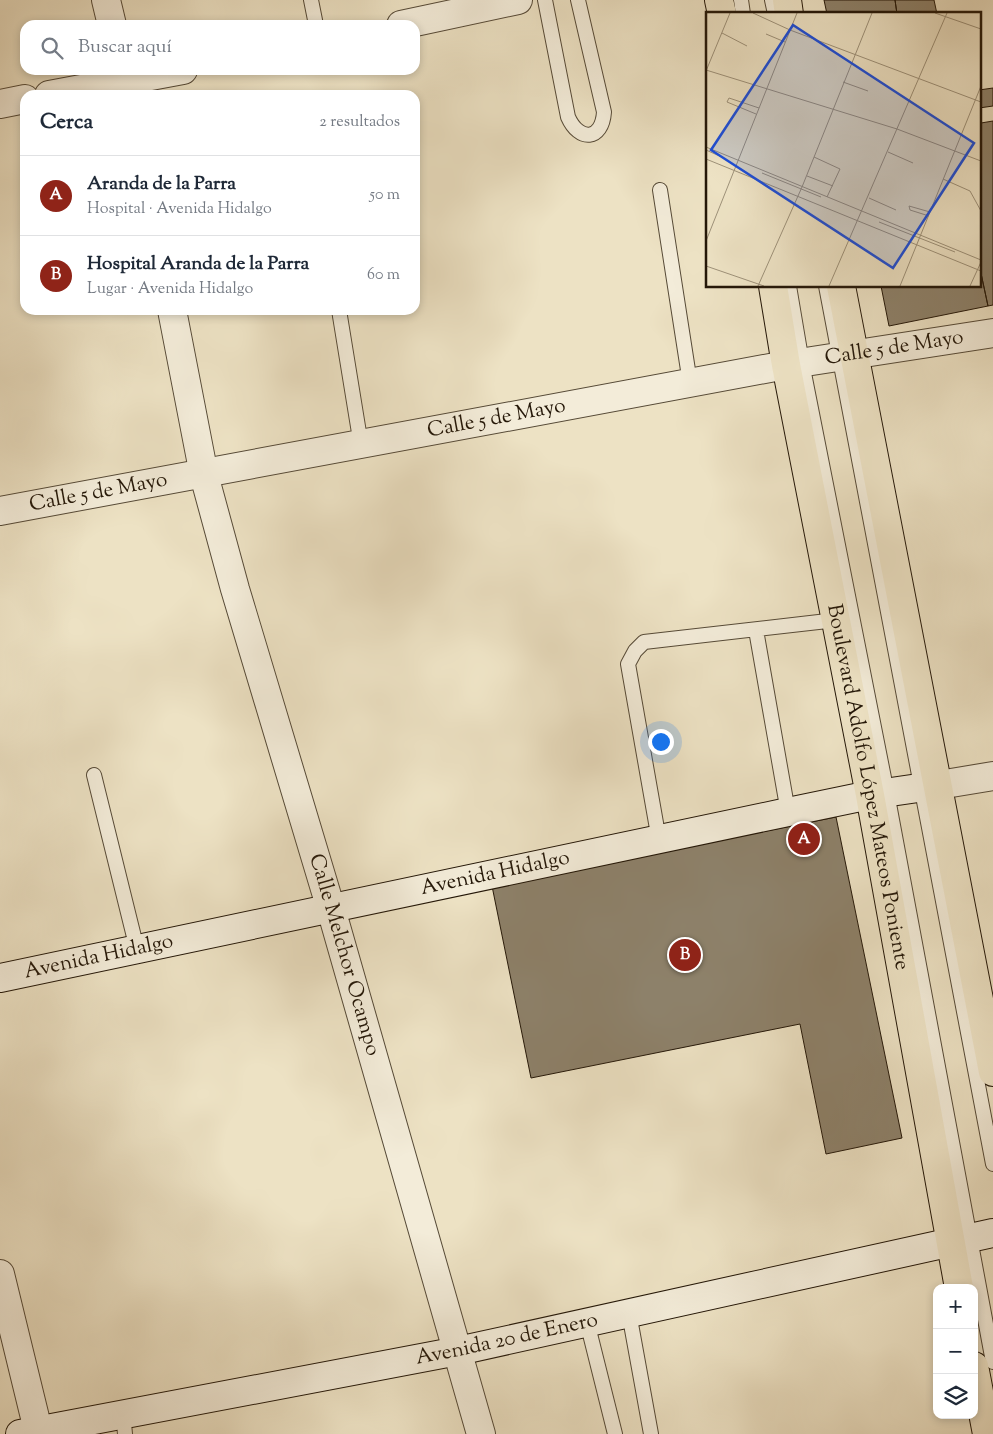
<!DOCTYPE html>
<html lang="es">
<meta charset="utf-8">
<style>
:root{--surface:#fff;--page:#f6f6f7;--text:#1f2937;--muted:#747a83;--line:#e0e1e3;--accent:#8f2418}
body{margin:0;font-family:"Sorts Mill Goudy",serif;background:var(--page);color:var(--text)}
.controls{position:absolute;right:15px;bottom:15px;display:grid;overflow:hidden;border-radius:10px;box-shadow:0 2px 8px #0003}
.controls button{width:45px;height:45px;display:grid;place-items:center;padding:0;border:0;border-bottom:1px solid var(--line);background:var(--surface);color:var(--text);font:25px sans-serif}
.you{position:absolute;left:660px;top:741px;width:18px;height:18px;margin:-12px;border:4px solid #fff;border-radius:50%;background:#1a73e8;box-shadow:0 0 0 8px #1a73e833}
.badge{display:grid;place-items:center;width:32px;height:32px;border-radius:50%;background:var(--accent);color:#fff;font-size:16px;font-weight:700}
.pin{position:absolute;translate:-50% -50%;border:2px solid #fff;box-shadow:0 1px 5px #0006}
.list{margin:0;padding:0;list-style:none}
h2{display:flex;justify-content:space-between;align-items:center;height:65px;margin:0;padding:0 20px;font-size:21px}
h2 small{font-size:16px;font-weight:400;color:var(--muted)}
.list li{display:grid;grid-template-columns:32px 1fr auto;gap:15px;align-items:center;box-sizing:border-box;height:80px;padding:0 20px;border-top:1px solid var(--line)}
.list b{display:block;font-size:19px;white-space:nowrap}
.list p{margin:0;font-size:16px;white-space:nowrap;color:var(--muted)}
.list em{font-size:16px;font-style:normal;color:var(--muted)}
.icon{flex:none;width:28px;height:28px;fill:none;stroke:currentColor;stroke-width:2;stroke-linecap:round;stroke-linejoin:round}
.map{position:relative;flex:none;width:993px;height:1434px;overflow:hidden}
.search{position:absolute;background:var(--surface);box-shadow:0 2px 8px #0003;left:20px;top:20px;width:400px;height:55px;display:flex;align-items:center;gap:12px;box-sizing:border-box;padding:0 18px;border-radius:15px;color:var(--muted);font-size:19px}
.panel{position:absolute;background:var(--surface);box-shadow:0 2px 8px #0003;left:20px;top:90px;width:400px;height:225px;border-radius:15px}
.map>svg:first-child{display:block}
</style>
<div class="map">
<svg width="993" height="1434" viewBox="0 0 993 1434">
<rect width="100%" height="100%" fill="#ede2c4"/>
<filter id="stains"><feTurbulence type="fractalNoise" baseFrequency=".004" numOctaves="4"/><feColorMatrix values="0 0 0 0 .2 0 0 0 0 .09 0 0 0 0 .02 0 0 0 .5 -.17"/></filter>
<radialGradient id="worn" r=".72"><stop offset=".6" stop-color="#630" stop-opacity="0"/><stop offset="1" stop-color="#630" stop-opacity=".3"/></radialGradient>
<path fill="#8d816a" stroke="#241708" d="M824,0H895L897,14H827Z
M895,0H934L937,14H897Z
M993,88V106L979,108V90Z
M979,116L981,123L993,121V305L988,306L979,264Z
M979,264L988,306L889,326L881,286H979Z
M836,817L902,1138L826,1154L800,1024L531,1078L492,886Z"/>
<g fill="none" stroke-linecap="round" stroke-linejoin="round">
<g stroke="#564a37" stroke-width="16">
<path id="lane" d="M311,0L316,25
M545,0L568,117C579,142 602,141 604,112L578,0
M741,0L743,14
M772,0L775,14
M660,190L690,383
M789,286L802,363L887,793L993,1362
M826,286L993,1164
M339,310L361,445
M756,630L788,812
M94,775L137,949
M659,840L628,664L635,651L644,642L836,620
M629,1313L651,1434
M587,1322L615,1434
M123,1413L125,1434"/>
</g>
<g stroke="#564a37" stroke-width="30">
<g id="street">
<path d="M106,0L112,25"/>
<path d="M401,25L518,0"/>
<path d="M49,95L183,70"/>
<path d="M0,104L25,99"/>
<path id="s1" d="M172,310L204,475L235,589L331,909L481,1434"/>
<path id="s2" d="M0,511L786,365L993,333"/>
<path d="M939,785L993,776"/>
<path d="M0,1274L39,1434"/>
</g>
</g>
<g stroke="#241708" stroke-width="30">
<g id="secondary">
<path id="s3" d="M0,978L788,812L870,795L939,785"/>
<path id="s4" d="M20,1434L458,1351L993,1233"/>
</g>
</g>
<g stroke="#241708" stroke-width="30">
<g id="primary">
<path d="M719,0L722,14"/>
<path d="M787,0L789,14"/>
<path id="s5" d="M773,286L786,365L870,795L959,1288"/>
<path d="M841,286L993,1072"/>
<path d="M974,1366L987,1434"/>
</g>
</g>
<use href="#lane" stroke="#f3ecd9" stroke-width="14"/>
<use href="#street" stroke="#f3ecd9" stroke-width="28"/>
<use href="#secondary" stroke="#f3ecd9" stroke-width="28"/>
<use href="#primary" stroke="#ede2c4" stroke-width="28"/>
</g>
<g text-anchor="middle" dominant-baseline="central" stroke-width="4" stroke-linejoin="round" paint-order="stroke">
<g font-size="21" fill="#241708" stroke="#f3ecd9">
<text stroke="none"><textPath href="#s2" startOffset="909">Calle 5 de Mayo</textPath></text>
<text stroke="none"><textPath href="#s2" startOffset="505">Calle 5 de Mayo</textPath></text>
<text stroke="none"><textPath href="#s2" startOffset="100">Calle 5 de Mayo</textPath></text>
<text stroke="none"><textPath href="#s5" startOffset="510">Boulevard Adolfo López Mateos Poniente</textPath></text>
<text stroke="none"><textPath href="#s3" startOffset="506">Avenida Hidalgo</textPath></text>
<text stroke="none"><textPath href="#s1" startOffset="668">Calle Melchor Ocampo</textPath></text>
<text stroke="none"><textPath href="#s3" startOffset="101">Avenida Hidalgo</textPath></text>
<text stroke="none"><textPath href="#s4" startOffset="496">Avenida 20 de Enero</textPath></text>
</g>
</g>
<g transform="translate(706 12)">
<rect width="275" height="275" fill="#ede2c4"/>
<path fill="none" stroke="#9d9179" stroke-width="1" d="M47,1L84,18L275,90M229,1L275,17M16,21L41,34M60,22L79,30M0,58L191,117L275,149M0,59L24,1M137,70L162,79M50,102L21,90L23,86L53,96M0,135L275,248M0,138L18,146M182,140L207,151M108,145L134,157L121,185M0,147L275,259M56,161L115,185M101,164L127,174M237,167L264,179L275,199M163,186L190,198M223,204L204,198L203,194L224,200M173,210L249,240M0,229L91,1M0,254L58,274M52,274L96,175L166,1M123,274L241,1M194,274L275,74M264,274L275,250"/>
<path fill="#1d4ed8" fill-opacity="0.15" stroke="#1d4ed8" stroke-width="2.5" d="M87,13L268,131L187,256L5,138Z"/>
<rect width="275" height="275" fill="none" stroke="#241708" stroke-width="2.5"/>
</g>
<rect width="100%" height="100%" filter="url(#stains)"/>
<rect width="100%" height="100%" fill="url(#worn)"/>
</svg>
<div class="controls">
<button>+</button>
<button>−</button>
<button><svg class="icon" aria-label="layers" viewBox="0 0 24 24"><path d="M12 4l9 5-9 5-9-5zM3 14l9 5 9-5"/></svg></button>
</div>
<div class="you"></div>
<div class="pin badge" style="left:804px;top:839px">A</div>
<div class="pin badge" style="left:685px;top:955px">B</div>
<div class="search"><svg class="icon" aria-label="search" viewBox="0 0 24 24"><circle cx="10" cy="10" r="6"/><path d="M15 15l6 6"/></svg>Buscar aquí</div>
<section class="panel">
<h2>Cerca<small>2 resultados</small></h2>
<ul class="list">
<li><span class="badge">A</span><div><b>Aranda de la Parra</b><p>Hospital · Avenida Hidalgo</p></div><em>50 m</em></li>
<li><span class="badge">B</span><div><b>Hospital Aranda de la Parra</b><p>Lugar · Avenida Hidalgo</p></div><em>60 m</em></li>
</ul>
</section>
</div>
